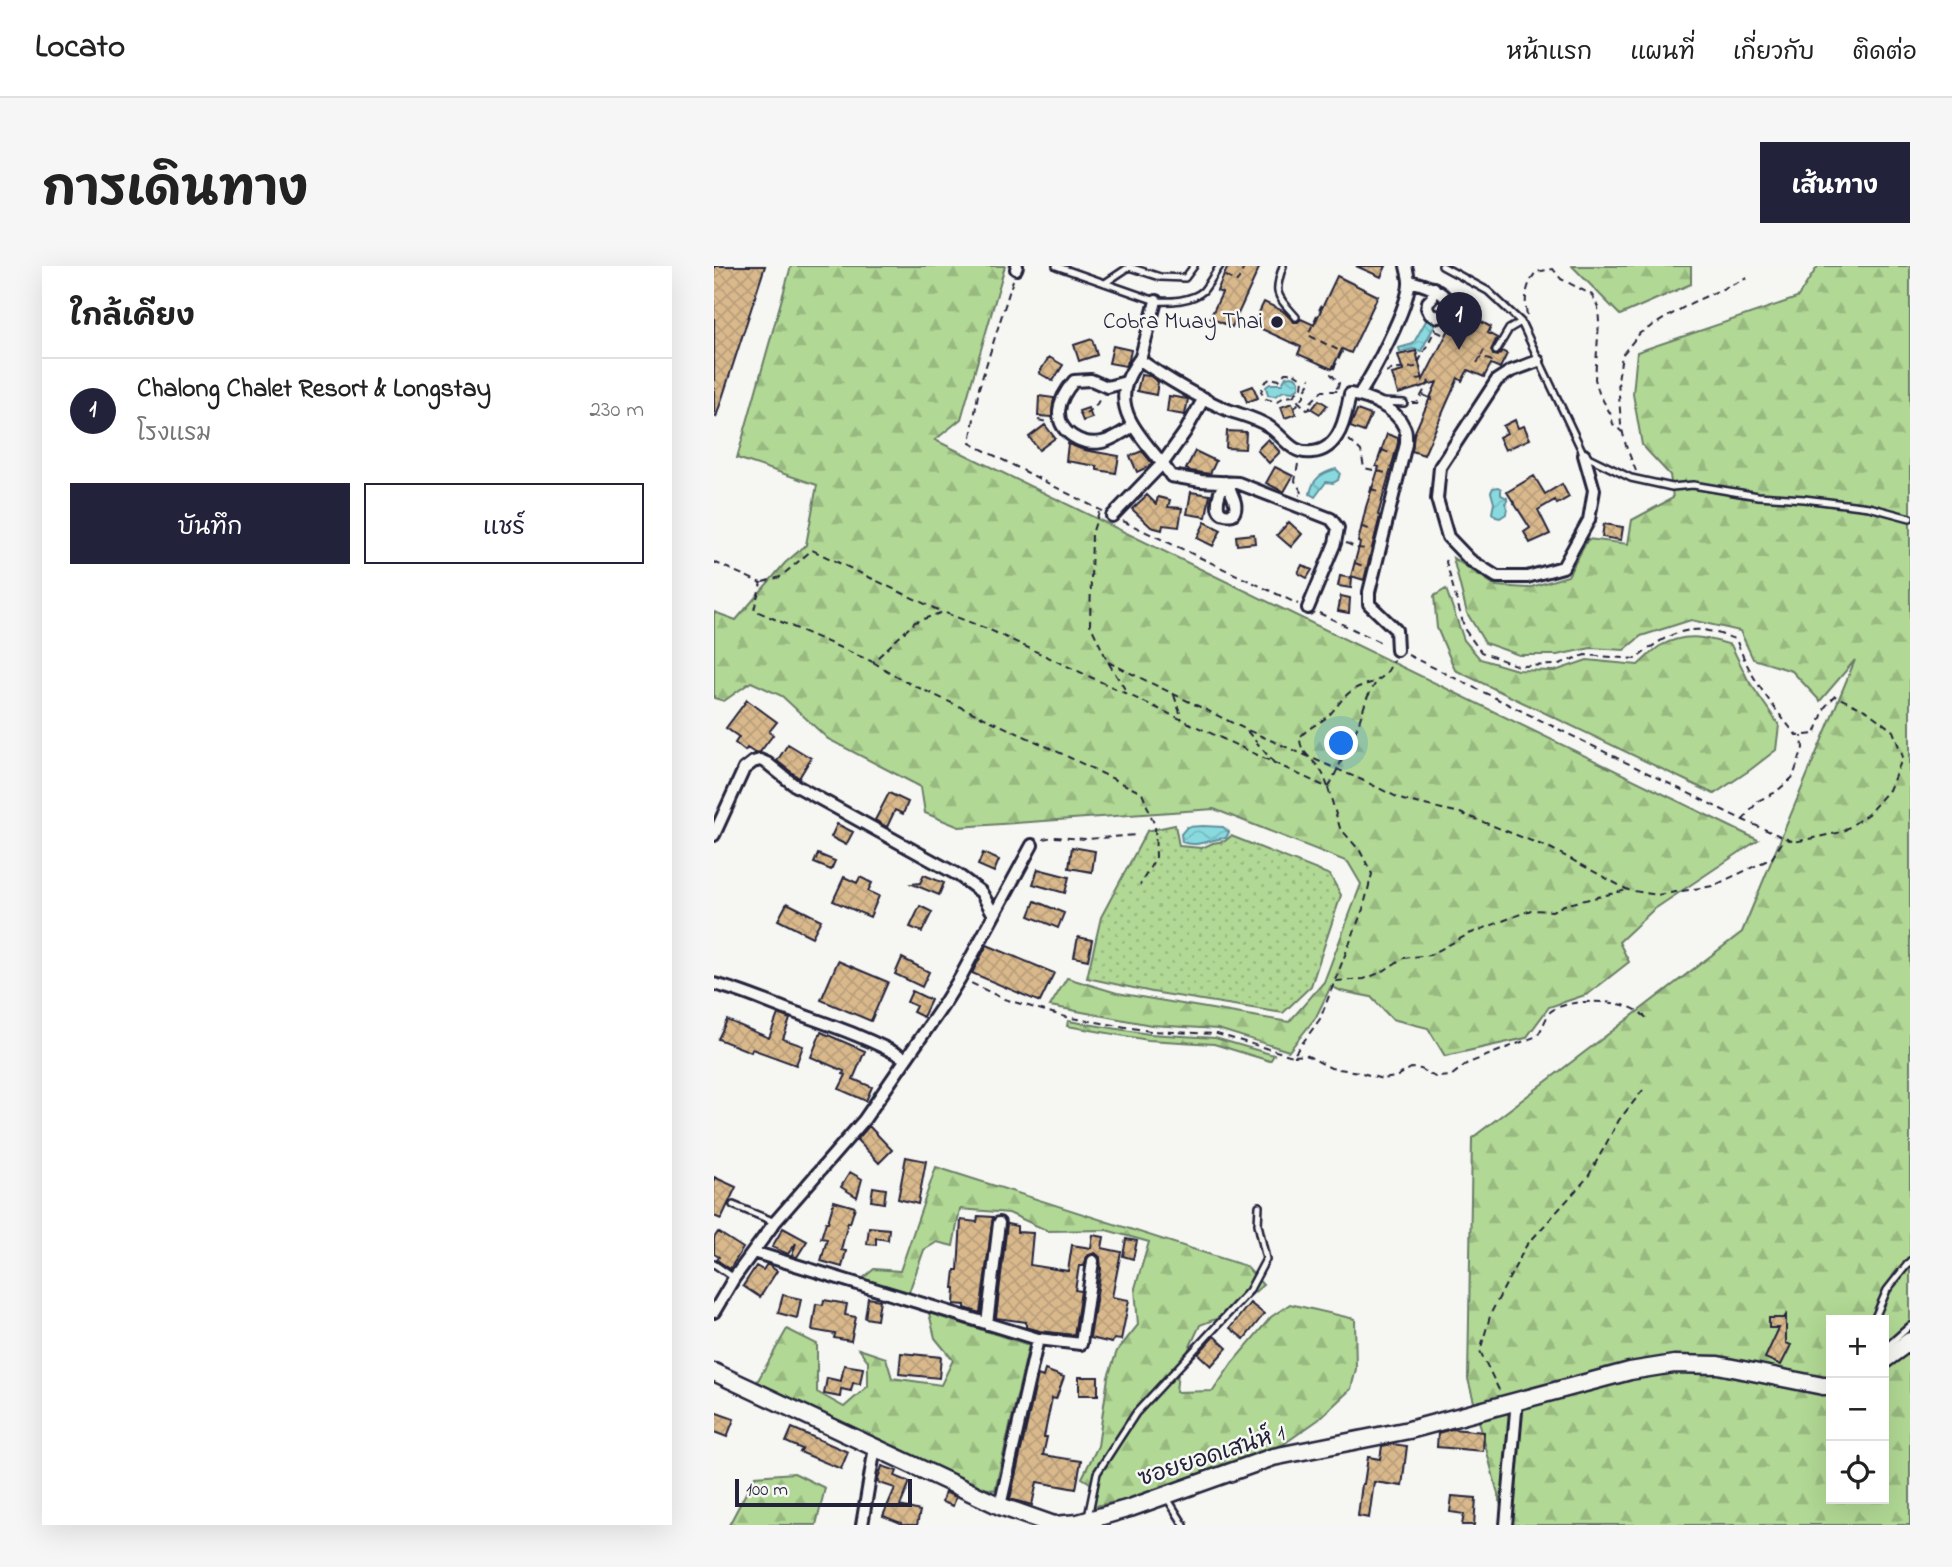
<!DOCTYPE html>
<html lang="th">
<meta charset="utf-8">
<style>
:root{--surface:#fff;--page:#f6f6f6;--text:#222;--muted:#767676;--line:#e0e0e0;--accent:#22223b}
body{margin:0;font-family:"Indie Flower","Playpen Sans Thai",sans-serif;background:var(--page);color:var(--text)}
.controls{position:absolute;right:21px;bottom:21px;display:grid;overflow:hidden;border-radius:0px;box-shadow:0 7px 28px #0002}
.controls button{width:63px;height:63px;display:grid;place-items:center;padding:0;border:0;border-bottom:2px solid var(--line);background:var(--surface);color:var(--text);font:35px sans-serif}
.scale{position:absolute;left:21px;bottom:18px;width:177px;box-sizing:border-box;padding-left:7px;border:4px solid #22223b;border-top:0;font-size:19px;line-height:24px;white-space:nowrap;color:#22223b;-webkit-text-stroke:5px #f6f6f2;paint-order:stroke}
.you{position:absolute;left:628px;top:478px;width:24px;height:24px;margin:-18px;border:5px solid #fff;border-radius:50%;background:#1a73e8;box-shadow:0 0 0 10px #1a73e833}
.badge{display:grid;place-items:center;width:46px;height:46px;border-radius:50%;background:var(--accent);color:#fff;font-size:23px;font-weight:700}
.pin{position:absolute;translate:-50% -58px;filter:drop-shadow(0 2px 4px #0008)}
.pin::after{content:'';position:absolute;top:37px;width:24px;height:21px;background:inherit;clip-path:polygon(0 0,100% 0,50% 100%)}
.list{margin:0;padding:0;list-style:none}
h2{display:flex;justify-content:space-between;align-items:center;height:91px;margin:0;padding:0 28px;font-size:30px}
h2 small{font-size:23px;font-weight:400;color:var(--muted)}
.list li{display:grid;grid-template-columns:46px 1fr auto;gap:21px;align-items:center;box-sizing:border-box;height:105px;padding:0 28px;border-top:2px solid var(--line)}
.list b{display:block;font-size:26px;white-space:nowrap}
.list p{margin:0;font-size:23px;white-space:nowrap;color:var(--muted)}
.list em{font-size:23px;font-style:normal;color:var(--muted)}
.actions{display:flex;gap:14px;padding:21px 28px}
.actions a{flex:1;padding:16px 0;border:2px solid var(--accent);border-radius:0px;text-align:center;font-size:24px;color:var(--accent)}
.actions .main{background:var(--accent);color:#fff}
.icon{flex:none;width:38px;height:38px;fill:none;stroke:currentColor;stroke-width:2;stroke-linecap:round;stroke-linejoin:round}
.map{position:relative;flex:none;width:1196px;height:1259px;overflow:hidden;border-radius:0px}
header{display:flex;align-items:center;gap:42px;box-sizing:border-box;height:98px;padding:0 35px;background:var(--surface);border-bottom:2px solid var(--line)}
header strong{font-size:33px}
nav{display:flex;gap:38px;margin-inline-start:auto;font-size:24px}
.intro{display:flex;align-items:center;justify-content:space-between;box-sizing:border-box;height:168px;padding:0 42px}
h1{margin:0;font-size:49px}
.button{padding:18px 32px;border-radius:0px;background:var(--accent);color:#fff;font-size:24px;font-weight:700}
main{display:flex;gap:42px;padding:0 42px}
aside{flex:1;background:var(--surface);border-radius:0px;box-shadow:0 7px 28px #0002}
.map>svg:first-child{display:block}
</style>
<header>
<strong>Locato</strong>
<nav><a>หน้าแรก</a><a>แผนที่</a><a>เกี่ยวกับ</a><a>ติดต่อ</a></nav>
</header>
<div class="intro"><h1>การเดินทาง</h1><a class="button">เส้นทาง</a></div>
<main>
<aside>
<h2>ใกล้เคียง<small></small></h2>
<ul class="list">
<li><span class="badge">1</span><div><b>Chalong Chalet Resort &amp; Longstay</b><p>โรงแรม</p></div><em>230 m</em></li>
</ul>
<div class="actions"><a class="main">บันทึก</a><a>แชร์</a></div>
</aside>
<div class="map">
<svg width="1196" height="1259" viewBox="0 0 1196 1259">
<defs>
<pattern id="forest-firs" width="22" height="20" patternUnits="userSpaceOnUse" patternTransform="scale(1.75)"><rect width="22" height="20" fill="#b1d894"/><path d="M5 1l3.5 6h-7zM16 11l3.5 6h-7z" fill="#98b980"/></pattern>
<pattern id="garden-dots" width="8" height="8" patternUnits="userSpaceOnUse" patternTransform="scale(1.75)"><rect width="8" height="8" fill="#b1d894"/><path d="M2 2h.1M6 6h.1" fill="none" stroke="#98b980" stroke-width="1.8" stroke-linecap="round"/></pattern>
<pattern id="water-waves" width="16" height="10" patternUnits="userSpaceOnUse" patternTransform="scale(1.75)"><rect width="16" height="10" fill="#89dadf"/><path d="M0 5q4-4 8 0t8 0" fill="none" stroke="#76bbc0"/></pattern>
<pattern id="building-cross-hatch" width="8" height="8" patternUnits="userSpaceOnUse" patternTransform="scale(1.75)"><rect width="8" height="8" fill="#d9b98c"/><path d="M0 0l8 8M0 8l8-8" fill="none" stroke="#ba9f7a"/></pattern>
</defs>
<rect width="100%" height="100%" fill="#f6f6f2"/>
<filter id="ink" filterUnits="userSpaceOnUse"><feTurbulence type="fractalNoise" baseFrequency=".0143" numOctaves="2"/><feDisplacementMap in="SourceGraphic" scale="14" xChannelSelector="R" yChannelSelector="G"/><feConvolveMatrix kernelMatrix="1 2 1 2 8 2 1 2 1" color-interpolation-filters="sRGB"/></filter>
<g filter="url(#ink)">
<path fill="url(#forest-firs)" stroke="#6a7d68" stroke-width="2" fill-rule="evenodd" d="M77,0H291L247,153L221,174L1044,574L939,644L905,676L915,696L874,728L835,741L812,772L731,790L714,762L678,753L657,731L627,725L617,720L602,751L575,785L504,763L437,759L336,740L353,712L403,727L575,756L610,716L647,618L634,596L500,543L245,561L211,547L207,521L114,473L68,430L37,416L10,435L0,432V346L22,354L71,297L92,279L103,219L23,192Z
M858,0H977V18L906,49Z
M1104,0H1196V1259H792L754,1113L758,872L1028,666L1141,394L1106,435L1078,405L1039,393L1026,365L977,354L927,370L910,384L877,382L843,389H805L771,377L753,347L739,292L782,320L814,322L854,310L874,273L914,278L918,254L959,232L956,209L928,179L919,128L923,86L1083,32ZM1117,1054H1170V1233H1117Z
M732,323L750,374L766,393L803,404L841,405L873,394L924,399C931,393 938,385 946,380C971,366 991,371 1017,379L1034,414L1065,459L1062,484L1036,504L1000,528L741,404L723,362L720,330Z
M354,755L435,768L501,772L560,789L556,795L500,778L434,774L353,760Z
M222,901L532,1000L549,1019L515,1048L486,1059L464,1106L462,1126L499,1125L518,1097L557,1051L576,1038L641,1053L642,1103L637,1123L604,1154L561,1184L447,1227L381,1240L376,1217L368,1212L384,1180L394,1111L403,1085L424,1059L421,1022L435,976L392,964L334,965L295,947L246,943L239,980L223,976L210,984L195,1026L148,1013L160,1003L186,1005Z
M215,1047L315,1079L281,1224L269,1222L43,1116L73,1063L103,1078V1126L130,1141L154,1120V1095L145,1083L172,1092L178,1112L227,1119L239,1094L221,1072Z
M80,1207L111,1222L102,1259H15L41,1210Z"/>
<path fill="url(#garden-dots)" stroke="#6a7d68" stroke-width="2" d="M461,559L465,580L488,582L499,577L511,575L517,570L616,609L627,629L597,720L569,747L438,726L373,712L387,651L433,565Z"/>
<path fill="url(#water-waves)" stroke="#60909d" stroke-width="2" d="M713,53L722,57L707,85L700,83L686,86L685,82L699,78Z
M577,110L581,111L585,115V121L579,126L570,125L561,130L554,129L552,121L556,118H568L572,111Z
M622,203L626,207L624,214L619,217L612,216L601,231L596,228C599,212 608,207 622,203Z
M784,221L787,223V229L793,232V235L791,237L793,242L792,248L786,252L782,251L778,247L780,237L777,226L779,222Z
M489,560L509,561L515,566L512,572C495,573 484,582 468,576L467,568L473,561Z"/>
<path fill="url(#building-cross-hatch)" stroke="#22223b" stroke-width="2" d="M0,0H51L2,151L0,150Z
M514,0H546L518,61L496,52L508,27L503,25Z
M642,0H672L667,11Z
M623,10L664,30L637,87L628,83L618,103L584,88L587,81L539,59L550,36L569,45L580,56H584L587,53L600,59Z
M745,44L777,61L774,67L783,72L777,84L779,89L784,90L788,85L793,88L786,102L777,98L770,111L754,104L748,115L744,112L710,189L698,185L700,168L723,116L684,128L678,108L689,105L684,89L702,85L709,114Z
M378,73L383,89L365,95L360,79Z
M399,80L417,84L415,94L411,100L395,97Z
M335,91L349,99L339,115L325,107Z
M427,109L436,110L444,116L442,129L423,125Z
M539,120L544,132L533,136L528,124Z
M325,130L340,132L338,151L324,150Z
M455,130L474,133L471,149L453,146Z
M605,134L613,139L606,148L598,143Z
M578,137L582,148L571,152L567,141Z
M374,142L378,152L369,155L365,145Z
M643,144L657,149L650,166L636,161Z
M801,154L804,162L810,160L816,173L791,184L785,171L793,167L789,160Z
M331,159L341,172L325,184L315,171Z
M513,165L532,166L531,183L512,182Z
M673,168L684,172V177L664,249L666,250L650,314L637,310L646,277L644,276L652,241L665,201L662,200Z
M554,173L566,186L555,197L543,184Z
M354,178L370,184L405,190L402,207L383,204V200L352,195Z
M428,185L438,197L434,201L423,206L416,190Z
M481,185L502,195L496,208L477,205L472,203Z
M561,201L579,210L570,226L552,217Z
M820,210L831,228L848,218L855,231L843,238L841,234L824,244L836,268L816,277L810,266L816,262L793,226Z
M477,226L496,229L492,251L473,248Z
M433,229L442,238L444,231L456,234L454,241L468,242L465,261L449,259L448,264L437,261L418,243Z
M491,256L507,264L499,280L483,272Z
M575,256L588,268L577,281L563,269Z
M890,258L909,261L907,274L888,271Z
M540,268L541,277L523,279L522,270Z
M588,299L598,304L593,312L584,307Z
M626,310L638,312L637,322L624,320Z
M627,330L636,332L635,347L624,345Z
M33,434L63,456L55,466L59,469L46,486L41,487L33,482L31,485L21,477L25,471L12,462Z
M74,478L97,492L85,512L63,495Z
M175,527L194,536L189,548L181,544L173,561L161,554Z
M123,558L139,566L132,579L117,571Z
M358,581L381,585L378,606L355,602Z
M269,587L285,594L280,606L264,599Z
M104,588L121,595L117,604L100,597Z
M324,603L355,611L351,627L319,618Z
M210,609L230,617L225,629L198,618L206,617Z
M130,611L143,617L146,611L158,617L154,625L165,630L156,651L119,635Z
M321,635L350,647L344,662L315,650Z
M73,637L107,654L98,671L64,654Z
M206,640L218,646L208,666L196,661Z
M364,671L378,674L374,694L360,691Z
M273,679L340,707L326,736L258,707Z
M188,692L215,706L208,721L181,708Z
M124,695L174,716L157,755L107,734Z
M198,725L217,734L209,751L199,746L202,740L193,736Z
M64,748L76,753L69,773L89,780L82,799L38,783L37,786L4,773L13,754L55,772Z
M107,766L151,785L139,813L158,821L152,835L125,823L132,809L129,808L130,805L97,791Z
M155,860L178,884L165,897L143,874Z
M192,891L212,895L204,938L184,933Z
M136,906L148,913L143,931L127,921Z
M0,911L22,921L7,953L0,950Z
M159,921L172,923L170,937L157,935Z
M120,935L141,941L136,957L134,956L127,984L132,985L128,1001L107,995L113,973L107,972L112,956H114Z
M264,950L279,951L266,1047L251,1042V1039L240,1038L241,1022H239L241,1004H244L247,954L263,956Z
M293,958L303,960V966L319,967L316,999L354,1005L358,979L377,982L379,969L390,971L388,982L407,986L398,1031L415,1034L407,1074L400,1073L398,1077L376,1072L387,1003L386,991L381,987L373,990L370,1000H365L361,1024L367,1025L360,1069L326,1065L312,1061V1056L282,1052Z
M155,961L175,963L174,974L162,972V979L153,978Z
M69,962L93,975L83,991L78,990L82,977L74,988L58,981Z
M4,966L29,982L16,1003L3,994L5,991L0,988V972Z
M412,973L423,975L419,993L409,990Z
M53,998L63,1005L46,1031L29,1020L42,1000L49,1004Z
M69,1029L87,1033L83,1052L64,1047Z
M154,1032L166,1034L163,1054L151,1052Z
M110,1034L133,1038L131,1049L142,1051L137,1075L120,1072L121,1068L98,1064L102,1038L109,1039Z
M536,1037L550,1048L530,1073L516,1062Z
M1072,1049V1077L1077,1079L1067,1099L1051,1092L1065,1062H1055V1052H1070Z
M500,1070L513,1082L497,1100L484,1088Z
M187,1087L227,1091L225,1112L185,1108Z
M130,1099L149,1102L146,1118L139,1117L137,1125L127,1123L126,1131L110,1128L113,1112L127,1115Z
M331,1104L350,1111L342,1133L338,1132L330,1171H333L329,1189L367,1195L362,1223L323,1216L318,1239L296,1233L324,1109L329,1111Z
M365,1111H384V1129H365Z
M0,1146L20,1153L13,1171L0,1166Z
M78,1162L134,1186L127,1203L86,1186L88,1183L72,1176Z
M738,1163L770,1166L769,1185L723,1181L724,1167Z
M678,1178L693,1180L688,1220L660,1216L655,1252L644,1250L648,1218H650L654,1191L666,1193L668,1180Z
M168,1200L183,1205L181,1210L196,1216L186,1240L206,1245L203,1259H186L187,1257L169,1250L181,1222L163,1216Z
M231,1226L242,1231L239,1240L228,1236Z
M738,1230L762,1232L760,1259H748L750,1248L736,1246Z"/>
<g fill="none" stroke-linecap="round" stroke-linejoin="round">
<g stroke="#22223b" stroke-width="10">
<path id="lane" d="M342,0L442,35C456,36 478,35 489,25C495,18 500,8 506,0
M569,0C559,29 563,29 582,51
M728,0L774,25L807,56L870,189L917,212L958,221L979,219L1044,230L1090,233L1155,241L1196,252
M391,17L415,1L446,11L471,12L480,0
M782,85L795,63L807,56
M667,136L690,137
M19,939L61,956
M0,998L20,1012
M1160,1054L1173,1024L1196,995
M1170,1083L1196,1060
M453,1232L470,1259
M374,1251L383,1207L422,1147L535,1025L552,993L544,958L545,940"/>
</g>
<g stroke="#22223b" stroke-width="16">
<path id="street" d="M302,3L303,0
M696,15C710,19 746,28 731,50L724,51L716,48L713,42L714,36L718,32L720,22
M442,35L426,94C453,113 483,131 514,144C527,149 542,152 554,160C569,169 577,189 598,186C626,184 632,150 636,128C655,131 682,142 690,161C693,165 692,173 692,178L655,326V338L682,364L683,384
M427,91C422,98 416,106 413,115C399,152 439,181 457,210L487,215L524,217L617,253L624,262L621,277L594,342
M824,95L797,105L783,114L726,201L723,233L734,271L756,294L783,311H813L849,301L875,254L880,224L870,189
M412,116L393,121L377,114L360,115C352,124 346,133 345,145C344,167 368,180 388,176C398,174 409,166 418,161
M645,129C658,109 696,39 695,16C695,11 693,5 692,0
M511,216C504,228 496,252 519,248C526,238 516,228 514,217
M398,250L449,197L471,166L490,132
M0,569L30,503L39,496L46,494L53,497L79,518L244,609L267,626L280,649
M0,718C26,724 52,736 77,745C116,759 156,772 192,793
M39,986L324,1073L286,1240
M0,1046L20,1012L61,956L150,854L228,741L246,712L318,579
M273,1058L285,957
M324,1073L367,1078L379,995
M148,1259L161,1181
M792,1259L803,1134"/>
</g>
<g stroke="#22223b" stroke-width="21">
<path id="secondary" d="M1170,1094L1196,1075
M0,1106L286,1240L340,1259L364,1257L416,1242L559,1191L695,1164L916,1105L960,1098L1004,1099L1109,1120H1117"/>
</g>
<path stroke="#22223b" stroke-width="2" stroke-dasharray="7 5" stroke-linecap="butt" d="M511,10L523,16L531,0
M299,14L265,122L256,177L388,245
M609,41L607,40L594,69L628,86L617,108L625,117L624,121L621,123
M813,49C810,33 812,19 822,6L839,3L847,13L878,29L884,41L885,56L881,113L885,127L897,149L899,158L908,166
M722,65L732,70
M767,90L770,84
M763,97L767,91L778,95L779,93
M672,107L677,104L702,101L722,62
M709,129L718,133
M579,130L588,121L589,113L580,107H571L565,114L557,112L550,117L547,126L552,133L563,136L570,131L579,130L593,144L596,143V137L608,125H625
M717,135L718,131
M698,137H703L715,116L709,112L699,114
M580,143L590,130V125L597,115L596,112
M372,148L381,141L387,131
M324,154L333,156
M635,174L647,185L650,202L672,207
M668,184L678,188
M667,188L669,181
M584,198L581,215L589,228L585,229
M922,205L912,180L907,159L904,114L908,89L926,67L977,37L1033,12
M657,223L668,226
M656,227L658,219
M385,246L378,268L376,358L394,396L412,425
M409,255L584,338
M648,261L658,264
M632,277L643,282L654,283
M0,296L47,317L40,344L159,396L201,356L229,346L276,364L614,522L626,562L646,585L658,608L649,643L606,753L579,790L503,768L436,765L352,751L290,733L255,716
M641,297L649,300
M49,316L66,311L98,284L228,346
M605,347L670,378
M694,389L1029,554L1080,576L1128,566L1154,548L1175,524L1189,491L1179,465L1153,445L1121,430L1111,441L1101,468L1083,470C1058,440 1035,410 1022,373C1013,371 1003,366 994,365C966,359 942,376 922,393L871,389L842,399L804,400L767,386L751,364L732,296L734,290
M159,396L190,415L336,482L428,527L441,560L442,591L426,619
M394,396L531,463L648,514L689,534L746,547L838,583L914,624L943,629L999,620L1058,592L1071,572
M460,429L468,453
M533,465L561,498
M614,521C612,516 610,509 607,505C600,493 585,487 586,471C595,461 603,459 613,451C621,444 627,433 636,426C651,414 669,422 679,394
M615,521L643,462L653,432L661,418
M1029,554L1044,535L1062,526L1079,511L1089,482L1088,470
M329,573L339,571L373,573L422,569
M622,715L650,713L668,706L689,692L716,689L755,668L817,644L838,645L850,639L913,624
M580,790L592,789L617,802L645,806L668,813L682,811L697,802L707,803L721,811L737,810L752,798L823,770C828,764 832,751 836,746C853,732 903,733 922,744C926,746 931,751 935,754
M785,1124L766,1085L777,1047L812,980L874,911L905,854L929,824"/>
<use href="#lane" stroke="#f6f6f2" stroke-width="5"/>
<use href="#street" stroke="#f6f6f2" stroke-width="10"/>
<use href="#secondary" stroke="#f6f6f2" stroke-width="16"/>
</g>
</g>
<circle fill="#22223b" stroke="#f6f6f2" stroke-width="2.5" cx="563" cy="56" r="7"/>
<g text-anchor="middle" dominant-baseline="central" stroke-width="5" stroke-linejoin="round" paint-order="stroke">
<g font-size="23" fill="#22223b" stroke="#f6f6f2" text-anchor="end">
<text x="549" y="56">Cobra Muay Thai</text>
</g>
<g font-size="23" fill="#22223b" stroke="#f6f6f2">
<text transform="translate(498 1191) rotate(-18)">ซอยยอดเสน่ห์ 1</text>
</g>
</g>
</svg>
<div class="controls">
<button>+</button>
<button>−</button>
<button><svg class="icon" aria-label="locate" viewBox="0 0 24 24"><circle cx="12" cy="12" r="6"/><path d="M12 2v4M12 18v4M2 12h4M18 12h4"/></svg></button>
</div>
<div class="scale">100 m</div>
<div class="you"></div>
<div class="pin badge" style="left:745px;top:84px">1</div>
</div>
</main>
